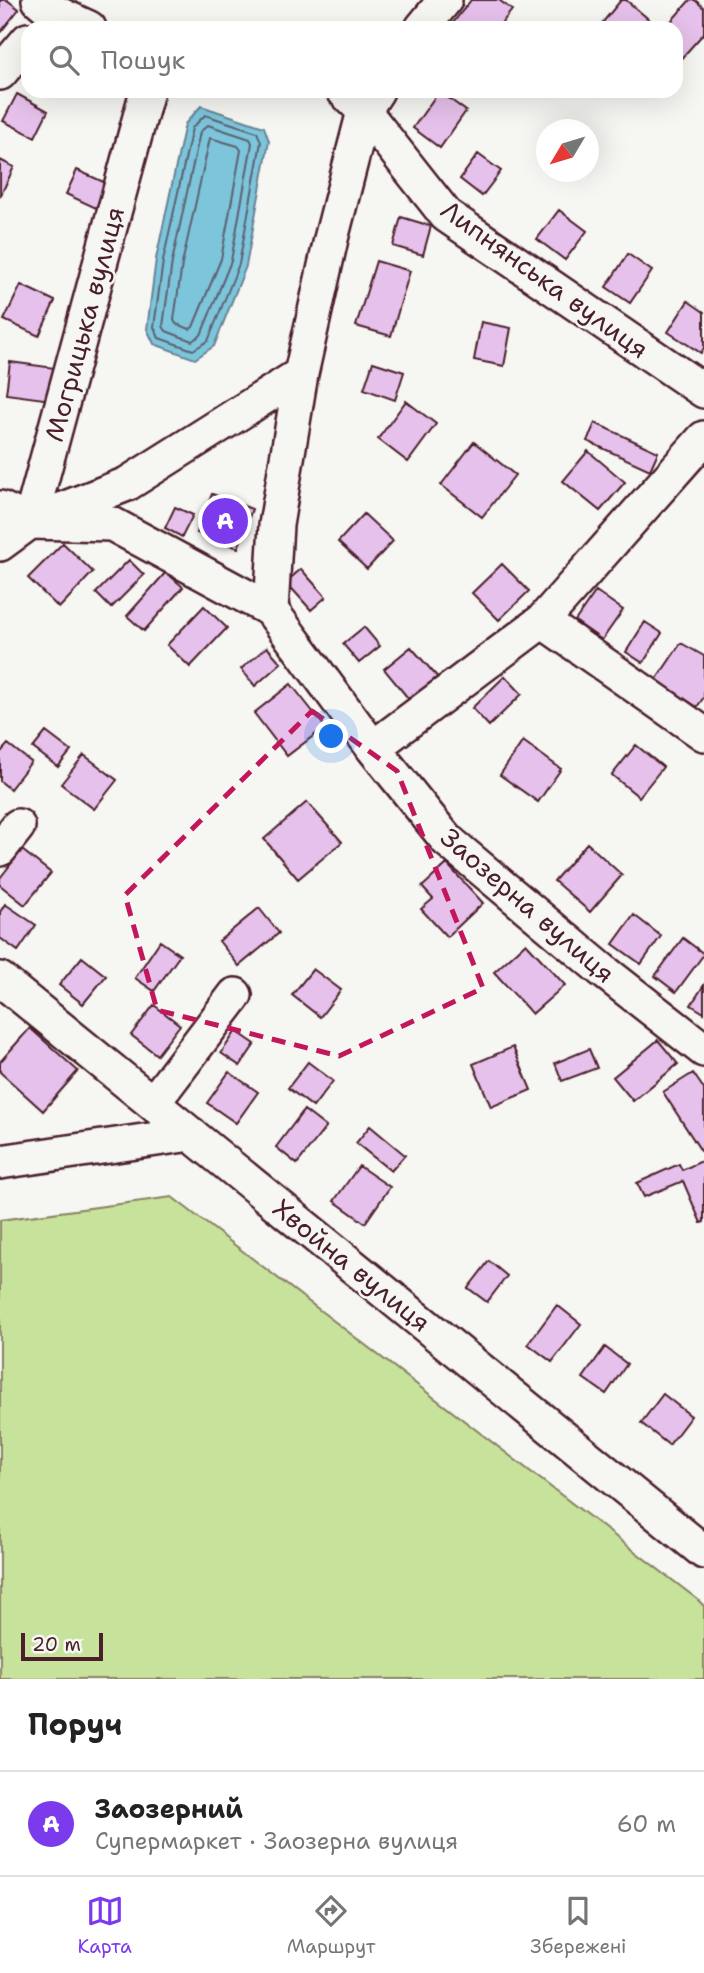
<!DOCTYPE html>
<html lang="uk">
<meta charset="utf-8">
<style>
:root{--surface:#fff;--page:#f6f6f6;--text:#222;--muted:#767676;--line:#e0e0e0;--accent:#7c3aed}
body{margin:0;font-family:"Shantell Sans",sans-serif;background:var(--page);color:var(--text)}
.compass{position:absolute;left:536px;top:119px;width:63px;height:63px;border-radius:50%;background:var(--surface);box-shadow:0 7px 28px #0002;rotate:232deg}
.scale{position:absolute;left:21px;bottom:18px;width:82px;box-sizing:border-box;padding-left:7px;border:4px solid #4a1f2b;border-top:0;font-size:19px;line-height:24px;white-space:nowrap;color:#4a1f2b;-webkit-text-stroke:5px #f6f6f2;paint-order:stroke}
.you{position:absolute;left:332px;top:737px;width:24px;height:24px;margin:-18px;border:5px solid #fff;border-radius:50%;background:#1a73e8;box-shadow:0 0 0 10px #1a73e833}
.badge{display:grid;place-items:center;width:46px;height:46px;border-radius:50%;background:var(--accent);color:#fff;font-size:23px;font-weight:700}
.pin{position:absolute;translate:-50% -50%;border:4px solid #fff;box-shadow:0 2px 7px #0006}
.list{margin:0;padding:0;list-style:none}
h2{display:flex;justify-content:space-between;align-items:center;height:91px;margin:0;padding:0 28px;font-size:30px}
h2 small{font-size:23px;font-weight:400;color:var(--muted)}
.list li{display:grid;grid-template-columns:46px 1fr auto;gap:21px;align-items:center;box-sizing:border-box;height:105px;padding:0 28px;border-top:2px solid var(--line)}
.list b{display:block;font-size:26px;white-space:nowrap}
.list p{margin:0;font-size:23px;white-space:nowrap;color:var(--muted)}
.list em{font-size:23px;font-style:normal;color:var(--muted)}
.icon{flex:none;width:38px;height:38px;fill:none;stroke:currentColor;stroke-width:2;stroke-linecap:round;stroke-linejoin:round}
.map{position:relative;flex:none;width:704px;height:1679px;overflow:hidden}
.search{position:absolute;background:var(--surface);box-shadow:0 7px 28px #0002;left:21px;right:21px;top:21px;height:77px;display:flex;align-items:center;gap:18px;box-sizing:border-box;padding:0 24px;border-radius:21px;color:var(--muted);font-size:26px}
.sheet{height:196px;background:var(--surface)}
nav{display:flex;justify-content:space-around;align-items:center;box-sizing:border-box;height:98px;border-top:2px solid var(--line);background:var(--surface);font-size:19px;color:var(--muted)}
nav a{display:grid;justify-items:center;gap:4px}
nav .on{color:var(--accent)}
.map>svg:first-child{display:block}
</style>
<div class="map">
<svg width="704" height="1679" viewBox="0 0 704 1679">
<rect width="100%" height="100%" fill="#f6f6f2"/>
<filter id="ink" filterUnits="userSpaceOnUse"><feTurbulence type="fractalNoise" baseFrequency=".0143" numOctaves="2"/><feDisplacementMap in="SourceGraphic" scale="14" xChannelSelector="R" yChannelSelector="G"/><feConvolveMatrix kernelMatrix="1 2 1 2 8 2 1 2 1" color-interpolation-filters="sRGB"/></filter>
<g filter="url(#ink)">
<path fill="#c7e39b" stroke="#888163" stroke-width="2" d="M172,1197L697,1599L704,1606V1679H0V1220Z"/>
<path fill="#7bc5db" stroke="#678395" stroke-width="2" d="M201,106L264,127L269,141L246,266L214,346L195,359L154,344L147,329L156,259L185,124Z"/>
<g fill="none" stroke-linecap="round" stroke-linejoin="round">
<path stroke="#5e6171" stroke-width="2" d="M205,115L257,132L261,142L239,264L208,341L193,350L159,338L154,327L163,261L192,128Z
M208,125L250,139L252,143L231,261L201,335L192,341L166,331L163,326L172,262L200,132Z
M210,138L238,146L241,150L221,259L193,327L190,329L176,324L174,320L182,264Z"/>
</g>
<path fill="#e6c1eb" stroke="#4a1f2b" stroke-width="2" d="M0,0H7L19,9L0,33Z
M471,0H499L512,10L498,28H449Z
M621,0H626L659,28H598Z
M690,0H695L704,8V33L678,62L676,28H665Z
M439,91L466,111L440,148L413,128Z
M17,94L48,111L35,137L3,121Z
M478,154L501,171L482,196L460,179Z
M0,160L14,167L0,197Z
M77,170L106,183L96,208L66,194Z
M559,210L587,231L565,260L537,239Z
M401,217L431,226L423,255L393,246Z
M628,254L652,271L630,303L606,287Z
M376,261L410,271L391,336L356,326Z
M21,285L55,301L39,336L4,320Z
M688,301L704,312V348L701,353L668,332Z
M481,322L511,328L504,366L474,360Z
M10,362L55,368L51,400L6,394Z
M373,362L404,372L395,400L364,389Z
M406,401L436,424L408,462L378,439Z
M595,423L658,452L650,470L587,441Z
M474,442L515,475L482,517L441,485Z
M588,451L625,482L600,511L563,481Z
M212,494L252,509L238,548L197,533Z
M175,507L193,515L182,537L165,528Z
M364,514L393,541L367,569L338,542Z
M63,543L93,572L59,608L28,578Z
M129,560L144,575L111,608L96,593Z
M502,564L529,591L499,620L472,593Z
M301,569L326,597L311,610L286,582Z
M166,572L183,587L144,631L127,616Z
M596,591L623,610L602,640L575,621Z
M204,606L227,628L190,667L167,645Z
M645,622L662,633L643,663L626,652Z
M364,627L380,646L359,663L343,644Z
M681,643L704,656V697L697,707L656,680Z
M267,647L281,663L255,686L241,669Z
M411,647L440,680L412,703L384,669Z
M505,676L522,694L489,726L472,708Z
M291,684L325,727L287,756L254,713Z
M46,732L71,751L58,767L33,748Z
M523,741L561,769L538,802L500,775Z
M8,744L31,762L10,789L0,781V753Z
M636,745L663,767L639,797L612,775Z
M84,755L117,780L94,809L61,784Z
M307,802L342,842L298,879L264,839Z
M587,843L622,875L590,912L554,881Z
M22,850L51,873L25,905L0,885V878Z
M447,864L483,903L447,937L421,909L433,899L422,887Z
M5,904L36,925L18,951L0,938V912Z
M259,908L279,933L239,966L219,941Z
M634,915L661,936L641,964L613,944Z
M683,938L704,954L676,992L655,976Z
M160,941L180,955L154,991L135,978Z
M526,943L565,985L532,1014L494,972Z
M82,957L106,976L83,1004L59,985Z
M313,969L341,990L320,1017L292,995Z
M704,985V1013L691,1005Z
M154,1005L180,1025L157,1055L131,1035Z
M30,1028L78,1071L43,1111L0,1072V1062Z
M236,1031L255,1044L240,1066L221,1053Z
M658,1040L678,1064L633,1101L613,1077Z
M513,1047L531,1090L491,1107L473,1064Z
M589,1049L597,1068L562,1081L555,1063Z
M308,1062L333,1081L313,1107L288,1088Z
M229,1072L258,1092L236,1123L207,1103Z
M693,1073L704,1089V1149L701,1151L663,1092Z
M304,1110L326,1127L297,1164L276,1147Z
M370,1126L405,1155L391,1171L356,1143Z
M704,1160V1222L701,1223L683,1181L644,1197L637,1183L679,1164L682,1170Z
M359,1166L390,1187L365,1223L334,1201Z
M489,1261L507,1276L487,1302L468,1288Z
M557,1305L581,1324L552,1362L528,1344Z
M605,1347L627,1364L606,1394L583,1378Z
M663,1394L691,1416L669,1445L641,1423Z"/>
<g fill="none" stroke-linecap="round" stroke-linejoin="round">
<g stroke="#4a1f2b" stroke-width="38">
<path id="minor" d="M39,0L52,11L89,28
M422,28L445,0
M0,73L28,40
M344,91L364,111L446,215L704,391
M0,508L30,522L112,524L271,610L373,748L447,840L602,970L704,1050
M45,516L127,484L301,374L331,239L364,111L377,91
M0,544L30,522L147,91
M271,610L276,525L301,374
M542,621L704,734
M373,748L542,621L704,438
M0,849L18,826
M0,979L704,1552
M153,1103L235,995
M0,1162L191,1134"/>
</g>
<use href="#minor" stroke="#f6f6f2" stroke-width="33"/>
</g>
</g>
<path fill="none" stroke="#c2185b" stroke-width="5" stroke-dasharray="14 9" stroke-linejoin="round" d="M312,711L397,771L483,988L339,1056L157,1010L125,895Z"/>
<g text-anchor="middle" dominant-baseline="central" stroke-width="5" stroke-linejoin="round" paint-order="stroke">
<g font-size="26" fill="#4a1f2b" stroke="#f6f6f2">
<text transform="translate(545 279) rotate(36)">Липнянська вулиця</text>
<text transform="translate(84 324) rotate(-75)">Могрицька вулиця</text>
<text transform="translate(528 905) rotate(41)">Заозерна вулиця</text>
<text transform="translate(352 1265) rotate(39)">Хвойна вулиця</text>
</g>
</g>
</svg>
<svg class="compass" viewBox="-18 -18 36 36"><path d="M0-13l5 13h-10z" fill="#e53935"/><path d="M0 13l5-13h-10z" fill="#767676"/></svg>
<div class="scale">20 m</div>
<div class="you"></div>
<div class="pin badge" style="left:225px;top:521px">A</div>
<div class="search"><svg class="icon" aria-label="search" viewBox="0 0 24 24"><circle cx="10" cy="10" r="6"/><path d="M15 15l6 6"/></svg>Пошук</div>
</div>
<section class="sheet">
<h2>Поруч<small></small></h2>
<ul class="list">
<li><span class="badge">A</span><div><b>Заозерний</b><p>Супермаркет · Заозерна вулиця</p></div><em>60 m</em></li>
</ul>
</section>
<nav>
<a class="on"><svg class="icon" aria-label="map" viewBox="0 0 24 24"><path d="M3 6l6-2 6 2 6-2v14l-6 2-6-2-6 2zM9 4v14M15 6v14"/></svg>Карта</a>
<a><svg class="icon" aria-label="directions" viewBox="0 0 24 24"><path d="M12 3l9 9-9 9-9-9zM9 14v-3h6M13 9l2 2-2 2"/></svg>Маршрут</a>
<a><svg class="icon" aria-label="saved" viewBox="0 0 24 24"><path d="M7 4h10v16l-5-4-5 4z"/></svg>Збережені</a>
</nav>
